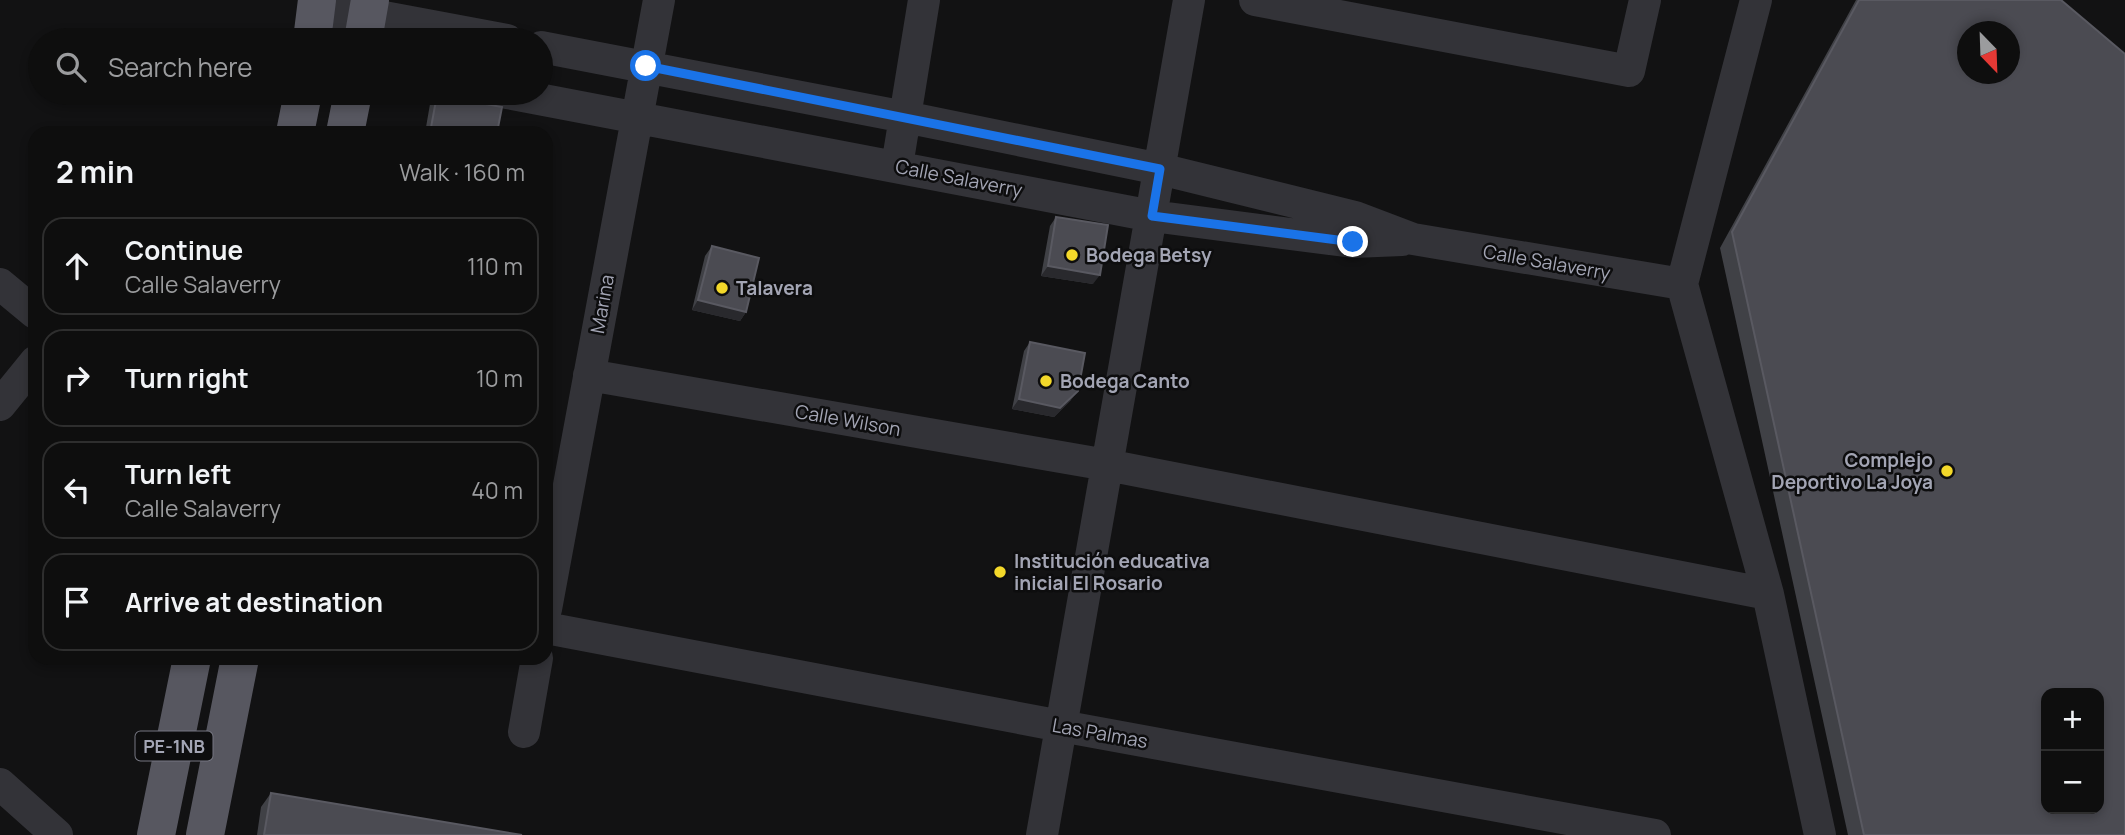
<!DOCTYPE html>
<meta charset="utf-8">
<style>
:root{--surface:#0e0e0e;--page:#1c1c1c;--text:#f1f3f6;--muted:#9b9c9e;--line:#2e2e2e}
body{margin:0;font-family:Manrope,sans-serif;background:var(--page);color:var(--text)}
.controls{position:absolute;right:21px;bottom:21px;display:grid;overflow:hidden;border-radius:14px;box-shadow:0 4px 10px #0003}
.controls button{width:63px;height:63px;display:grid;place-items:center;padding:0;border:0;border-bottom:2px solid var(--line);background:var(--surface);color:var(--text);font:35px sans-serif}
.compass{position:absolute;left:1957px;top:21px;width:63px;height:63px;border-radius:50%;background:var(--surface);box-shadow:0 4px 10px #0003;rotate:157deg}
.stop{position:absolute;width:21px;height:21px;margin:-16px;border:5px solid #1a73e8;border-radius:50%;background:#fff}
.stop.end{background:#1a73e8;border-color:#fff;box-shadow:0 2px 7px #0008}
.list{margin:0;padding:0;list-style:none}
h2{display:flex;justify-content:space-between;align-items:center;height:91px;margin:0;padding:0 28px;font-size:30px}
h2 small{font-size:23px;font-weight:400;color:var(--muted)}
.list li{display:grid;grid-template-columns:46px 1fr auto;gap:21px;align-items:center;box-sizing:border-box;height:98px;margin:0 14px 14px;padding:0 14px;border:2px solid var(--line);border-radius:21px}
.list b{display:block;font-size:26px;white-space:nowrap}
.list p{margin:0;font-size:23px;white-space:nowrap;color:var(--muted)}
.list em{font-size:23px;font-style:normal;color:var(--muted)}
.icon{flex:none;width:38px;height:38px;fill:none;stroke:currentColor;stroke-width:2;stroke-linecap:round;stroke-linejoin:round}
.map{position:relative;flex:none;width:2125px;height:835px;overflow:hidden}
.search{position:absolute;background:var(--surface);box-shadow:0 4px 10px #0003;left:28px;top:28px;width:525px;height:77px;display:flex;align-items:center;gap:18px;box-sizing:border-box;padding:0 24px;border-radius:38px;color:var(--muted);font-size:26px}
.panel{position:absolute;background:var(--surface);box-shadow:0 4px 10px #0003;left:28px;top:126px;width:525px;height:539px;border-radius:21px}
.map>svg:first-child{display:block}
</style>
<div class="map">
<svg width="2125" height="835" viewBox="0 0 2125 835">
<rect width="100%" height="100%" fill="#121213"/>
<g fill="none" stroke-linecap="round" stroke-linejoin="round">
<path stroke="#333338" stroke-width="32" d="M1255,0L1629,71L1645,0
M1756,0L1682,284L1768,594L1820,835
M317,11L368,14L507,40
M541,47L905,117L1160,169L1355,217L1413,239L1682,284
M507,93L1152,216L1353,242L1402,240
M897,166L924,0
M0,284L35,313
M589,375L1107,465L1768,594
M0,405L35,362
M546,609L659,0
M546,628L1061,726L1655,835
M524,732L537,658
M0,784L57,835
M1042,835L1189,0"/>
<path stroke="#575760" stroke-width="38" d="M312,40L317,0
M363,40L370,0
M295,133L303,93
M345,133L353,93
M156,835L192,658
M205,835L240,658"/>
</g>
<path fill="#404146" d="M1856,0H2061L2125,835H1848L1720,248Z
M437,95L497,133H425L430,104Z
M1056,217L1093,284L1041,276L1050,226Z
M712,246L746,312L740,321L692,310L705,256Z
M1030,342L1071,400L1054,417L1012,409L1024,351Z
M271,793L522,835H257L261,807Z"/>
<path fill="#29292d" d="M1048,266L1100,275L1093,284L1041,276Z
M698,300L746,312L740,321L692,310Z
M1078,391L1071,400L1054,417L1012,409L1019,399Z"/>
<path fill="#4b4b52" stroke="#595961" stroke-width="2" fill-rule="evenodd" d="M1859,0H2061L2125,54V835H1864L1732,232ZM1968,32H2010V74H1968ZM2046,693H2099V809H2046Z
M437,95L502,107L497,133H430Z
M1056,217L1108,225L1100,275L1048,266Z
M712,246L759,258L746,312L698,300Z
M1030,342L1085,353L1078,391L1060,408L1019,399Z
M271,793L522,835H264Z"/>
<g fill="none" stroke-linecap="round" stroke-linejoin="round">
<path stroke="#1a73e8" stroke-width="9" d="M646,66L1160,169L1152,216L1353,242"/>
</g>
<g fill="#f3d82a" stroke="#0d0d0e" stroke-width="2.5">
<circle cx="1072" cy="255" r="7"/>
<circle cx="722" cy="288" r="7"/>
<circle cx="1046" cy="381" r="7"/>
<circle cx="1947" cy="471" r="7"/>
<circle cx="1000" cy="572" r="7"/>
</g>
<g text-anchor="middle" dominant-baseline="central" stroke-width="5" stroke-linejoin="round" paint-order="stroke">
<rect fill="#0d0d0e" stroke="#767782" stroke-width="2" x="135.5" y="731.5" width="77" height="29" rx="5"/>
<g font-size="18" font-weight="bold" fill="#a3a5b4">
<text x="174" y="746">PE-1NB</text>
</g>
<g font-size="19" fill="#a3a5b4" stroke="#0d0d0e">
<text transform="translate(959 178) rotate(11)">Calle Salaverry</text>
<text transform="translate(1547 262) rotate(10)">Calle Salaverry</text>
<text transform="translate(602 304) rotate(-80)">Marina</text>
<text transform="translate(848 420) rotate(10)">Calle Wilson</text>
<text transform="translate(1100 733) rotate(10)">Las Palmas</text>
</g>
<g font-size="19" font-weight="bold" fill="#a3a5b4" stroke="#0d0d0e" text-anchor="start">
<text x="1086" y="255">Bodega Betsy</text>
<text x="736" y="288">Talavera</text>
<text x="1060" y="381">Bodega Canto</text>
<text x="1933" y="460" text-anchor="end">Complejo<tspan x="1933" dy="22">Deportivo La Joya</tspan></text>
<text x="1014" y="561">Institución educativa<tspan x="1014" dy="22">inicial El Rosario</tspan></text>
</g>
</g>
</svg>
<div class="controls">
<button>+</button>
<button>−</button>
</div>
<svg class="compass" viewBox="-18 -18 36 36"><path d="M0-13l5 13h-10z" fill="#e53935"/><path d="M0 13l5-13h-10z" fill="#9b9c9e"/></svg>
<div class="stop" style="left:646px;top:66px"></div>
<div class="stop end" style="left:1353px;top:242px"></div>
<div class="search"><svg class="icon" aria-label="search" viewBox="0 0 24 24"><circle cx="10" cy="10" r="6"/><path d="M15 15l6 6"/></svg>Search here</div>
<section class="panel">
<h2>2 min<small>Walk · 160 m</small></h2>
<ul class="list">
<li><svg class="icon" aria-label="ahead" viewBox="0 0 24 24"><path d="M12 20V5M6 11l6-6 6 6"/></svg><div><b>Continue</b><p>Calle Salaverry</p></div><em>110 m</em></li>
<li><svg class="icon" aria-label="right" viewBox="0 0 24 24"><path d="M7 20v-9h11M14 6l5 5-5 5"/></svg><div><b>Turn right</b></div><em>10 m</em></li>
<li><svg class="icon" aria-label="left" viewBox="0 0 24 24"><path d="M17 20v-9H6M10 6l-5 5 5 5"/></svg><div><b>Turn left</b><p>Calle Salaverry</p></div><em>40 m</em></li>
<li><svg class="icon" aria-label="arrive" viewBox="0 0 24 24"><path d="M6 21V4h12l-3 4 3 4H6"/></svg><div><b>Arrive at destination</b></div></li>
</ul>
</section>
</div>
